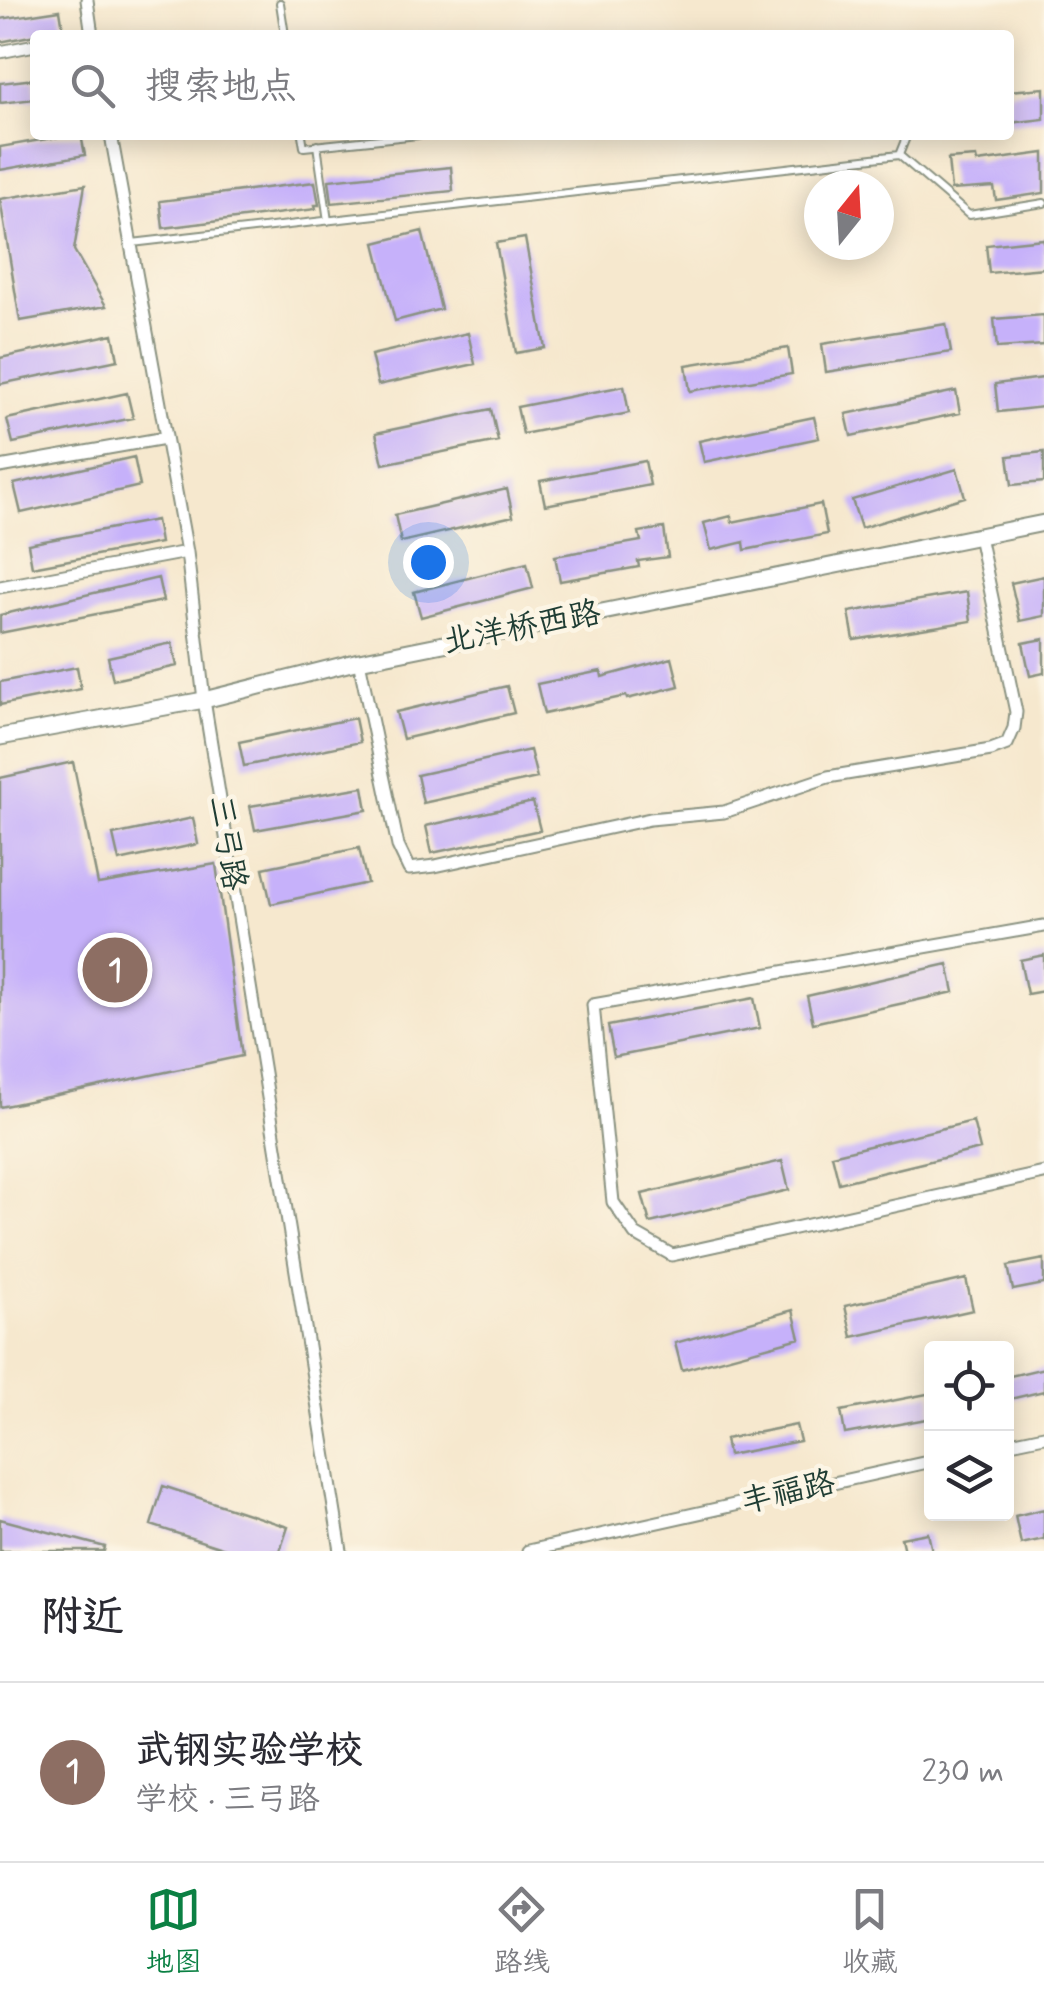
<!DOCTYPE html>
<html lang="zh">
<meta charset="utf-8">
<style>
:root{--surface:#fff;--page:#f2f2f3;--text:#2b2b33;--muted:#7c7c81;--line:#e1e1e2;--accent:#0b8043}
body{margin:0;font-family:Mynerve,"LXGW WenKai TC",sans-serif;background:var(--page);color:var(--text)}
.controls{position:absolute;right:30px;bottom:30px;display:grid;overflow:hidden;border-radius:10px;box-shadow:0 5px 25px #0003}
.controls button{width:90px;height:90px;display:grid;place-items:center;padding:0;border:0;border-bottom:2px solid var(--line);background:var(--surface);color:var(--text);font:50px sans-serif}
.compass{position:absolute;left:804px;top:170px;width:90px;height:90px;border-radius:50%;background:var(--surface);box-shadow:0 5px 25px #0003;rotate:18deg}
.you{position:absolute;left:428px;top:562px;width:35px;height:35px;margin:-25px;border:8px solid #fff;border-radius:50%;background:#1a73e8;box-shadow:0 0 0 15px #1a73e833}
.badge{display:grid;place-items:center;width:65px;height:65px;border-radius:50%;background:var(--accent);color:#fff;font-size:32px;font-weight:700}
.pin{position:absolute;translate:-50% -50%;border:5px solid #fff;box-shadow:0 2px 10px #0006}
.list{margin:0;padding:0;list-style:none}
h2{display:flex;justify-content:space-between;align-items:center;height:130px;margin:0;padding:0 40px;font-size:42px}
h2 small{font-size:32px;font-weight:400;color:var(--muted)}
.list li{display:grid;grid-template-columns:65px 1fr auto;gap:30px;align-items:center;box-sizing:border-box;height:180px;padding:0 40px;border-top:2px solid var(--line)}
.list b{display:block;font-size:38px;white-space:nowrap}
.list p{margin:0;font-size:32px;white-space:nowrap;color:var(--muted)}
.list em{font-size:32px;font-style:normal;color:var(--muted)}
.icon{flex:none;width:55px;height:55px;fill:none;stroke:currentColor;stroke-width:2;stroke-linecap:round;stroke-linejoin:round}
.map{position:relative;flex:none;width:1044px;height:1551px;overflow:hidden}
.search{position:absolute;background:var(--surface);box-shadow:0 5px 25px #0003;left:30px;right:30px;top:30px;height:110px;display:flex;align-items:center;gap:25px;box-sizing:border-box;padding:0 35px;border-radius:10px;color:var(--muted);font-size:38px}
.sheet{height:310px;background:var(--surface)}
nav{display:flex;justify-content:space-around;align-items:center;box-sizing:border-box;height:140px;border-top:2px solid var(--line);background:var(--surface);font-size:28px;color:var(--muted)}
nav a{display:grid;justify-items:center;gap:5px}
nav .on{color:var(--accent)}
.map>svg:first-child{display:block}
</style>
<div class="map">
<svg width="1044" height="1551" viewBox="0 0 1044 1551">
<rect width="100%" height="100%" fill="#fcf5e5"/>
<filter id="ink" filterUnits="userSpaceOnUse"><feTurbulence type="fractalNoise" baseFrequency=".01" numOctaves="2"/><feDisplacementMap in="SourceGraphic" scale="20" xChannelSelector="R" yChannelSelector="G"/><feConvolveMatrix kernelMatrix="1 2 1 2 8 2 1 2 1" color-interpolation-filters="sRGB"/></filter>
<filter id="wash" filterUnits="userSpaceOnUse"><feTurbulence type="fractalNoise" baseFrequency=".0048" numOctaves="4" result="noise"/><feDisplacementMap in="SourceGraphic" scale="40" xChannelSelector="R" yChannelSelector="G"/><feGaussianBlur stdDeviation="2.25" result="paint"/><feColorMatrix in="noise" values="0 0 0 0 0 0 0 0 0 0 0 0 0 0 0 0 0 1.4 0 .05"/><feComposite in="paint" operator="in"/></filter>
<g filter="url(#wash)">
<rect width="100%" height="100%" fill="#f6e8ce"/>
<g id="blocks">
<path fill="#c6b1fa" d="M60,10L64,35H35L0,42V19Z
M35,79V99L0,103V83Z
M1044,88V119L1009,123V91Z
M70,135H81L85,155L0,170V147Z
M1044,153V193L996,200L994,187L951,190L948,159L976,157L977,162Z
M451,167L453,191L332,203L329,180Z
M315,182L319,205H315L316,209L163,228L160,201Z
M85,185L74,250L106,306L20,321L0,199Z
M422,231L441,309L395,321L375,243Z
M525,238L545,348L516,353L496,243Z
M1044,239V268L989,273L986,245Z
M1044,315V345L997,348L994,319Z
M946,324L951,352L826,372L822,344Z
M468,333L475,364L378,385L371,355Z
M113,334L118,360L0,384V358Z
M788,348L792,374L690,391L686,365Z
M1044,378V407L998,412L995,384Z
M624,386L629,413L523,434L517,407Z
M956,391L960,413L851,436L846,414Z
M127,393L133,418L13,443L7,419Z
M491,409L498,441L383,464L376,433Z
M814,417L819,438L704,462L699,441Z
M1044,452V482L1012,485L1008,456Z
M134,457L140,486L21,513L14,484Z
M645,461L650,485L545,505L540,481Z
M957,469L965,497L861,528L852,500Z
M507,489L513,516L401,542L395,515Z
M821,504L827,534L745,550L744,542L711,550L704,523L731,516L732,522Z
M156,520L160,543L32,567L28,544Z
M664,528L668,557L638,561L639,567L560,581L555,556L641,541L639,532Z
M527,563L533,588L421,617L414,592Z
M1044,576V616L1020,621L1011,583Z
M158,578L163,601L0,633V615Z
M967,592L971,621L854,640L849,612Z
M1044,639V673L1030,676L1023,643Z
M172,643L177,666L113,680L108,657Z
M672,658L679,686L627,699L626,696L544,714L537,684L601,671L602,677Z
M77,667L81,689L0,705V682Z
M507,686L514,713L403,739L396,712Z
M355,718L360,742L244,766L239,742Z
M530,750L537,778L423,803L417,775Z
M73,762L98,884L216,864L242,1056L0,1107V778Z
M363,787L367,810L255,830L250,806Z
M533,802L540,830L432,853L426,826Z
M193,818L198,844L119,861L113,835Z
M359,848L367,883L271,904L263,868Z
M1044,955V991L1027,994L1020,960Z
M948,964L954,992L813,1023L807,996Z
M754,998L760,1028L614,1057L608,1026Z
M973,1121L980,1149L839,1183L832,1155Z
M782,1161L789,1190L650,1223L642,1194Z
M1044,1259V1284L1013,1290L1008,1266Z
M966,1279L973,1310L852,1337L845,1306Z
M793,1310L800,1338L682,1370L675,1343Z
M1044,1368V1391L1006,1400V1377Z
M932,1393V1418L845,1434L841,1411Z
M796,1425L800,1441L728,1455L725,1439Z
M163,1486L288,1527L280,1551H231L151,1525Z
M1044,1509V1539L1021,1544L1015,1516Z
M0,1519L105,1547L104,1551H0Z
M928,1533L932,1551H904L901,1538Z"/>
</g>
</g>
<g filter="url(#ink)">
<use href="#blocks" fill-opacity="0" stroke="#8a9281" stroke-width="2.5"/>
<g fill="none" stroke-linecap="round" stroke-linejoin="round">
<g stroke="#8a9281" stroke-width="10">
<path id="service" d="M280,3L285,35
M302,135L304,147L418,135
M317,145L328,221
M899,155L907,135
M132,243L899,155L969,215L1044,203"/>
</g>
<g stroke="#8a9281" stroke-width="15">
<path id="minor" d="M87,0L92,35
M0,52L35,45
M111,135L187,552L204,700L341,1551
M0,467L165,438
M0,587L187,552
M359,661L398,846L409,869L435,866L650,819L724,812L828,777L991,750L1007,744L1014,728L1016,712L979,536
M1044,926L593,1005L613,1202L635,1234L672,1255L1044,1173
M1006,1444L1044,1436
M528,1551L932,1461"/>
</g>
<g stroke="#8a9281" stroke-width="19">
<path id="secondary" d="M0,737L204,700L359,661L1044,523"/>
</g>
<use href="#service" stroke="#fff" stroke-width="6"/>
<use href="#minor" stroke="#fff" stroke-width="11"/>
<use href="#secondary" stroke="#fff" stroke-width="15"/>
</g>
</g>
<g text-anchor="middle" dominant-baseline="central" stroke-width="9" stroke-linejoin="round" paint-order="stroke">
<g font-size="32" fill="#1f3d34" stroke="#fcf5e5">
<text transform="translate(522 628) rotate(-11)">北洋桥西路</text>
<text transform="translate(227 843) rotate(81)">三弓路</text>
<text transform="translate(788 1493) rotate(-13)">丰福路</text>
</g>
</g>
</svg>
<div class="controls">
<button><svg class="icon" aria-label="locate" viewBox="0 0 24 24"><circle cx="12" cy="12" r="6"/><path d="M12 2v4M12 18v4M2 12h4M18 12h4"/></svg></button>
<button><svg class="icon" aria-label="layers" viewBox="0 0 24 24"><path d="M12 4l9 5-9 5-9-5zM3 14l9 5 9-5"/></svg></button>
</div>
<svg class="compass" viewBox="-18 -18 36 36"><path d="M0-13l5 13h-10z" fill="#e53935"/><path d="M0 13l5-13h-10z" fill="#7c7c81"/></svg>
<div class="you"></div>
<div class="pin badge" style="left:115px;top:970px;background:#8d6e63">1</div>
<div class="search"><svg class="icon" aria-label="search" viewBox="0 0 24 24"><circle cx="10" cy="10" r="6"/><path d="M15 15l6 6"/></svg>搜索地点</div>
</div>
<section class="sheet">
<h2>附近<small></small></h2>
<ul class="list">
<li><span class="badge" style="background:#8d6e63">1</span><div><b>武钢实验学校</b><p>学校 · 三弓路</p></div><em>230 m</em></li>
</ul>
</section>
<nav>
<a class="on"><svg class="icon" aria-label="map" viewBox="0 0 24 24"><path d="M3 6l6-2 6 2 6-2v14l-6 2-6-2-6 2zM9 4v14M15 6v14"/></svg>地图</a>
<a><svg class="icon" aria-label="directions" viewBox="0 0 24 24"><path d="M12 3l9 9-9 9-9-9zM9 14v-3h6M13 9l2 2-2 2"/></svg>路线</a>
<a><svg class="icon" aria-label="saved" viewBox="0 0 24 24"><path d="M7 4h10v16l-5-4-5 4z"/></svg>收藏</a>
</nav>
